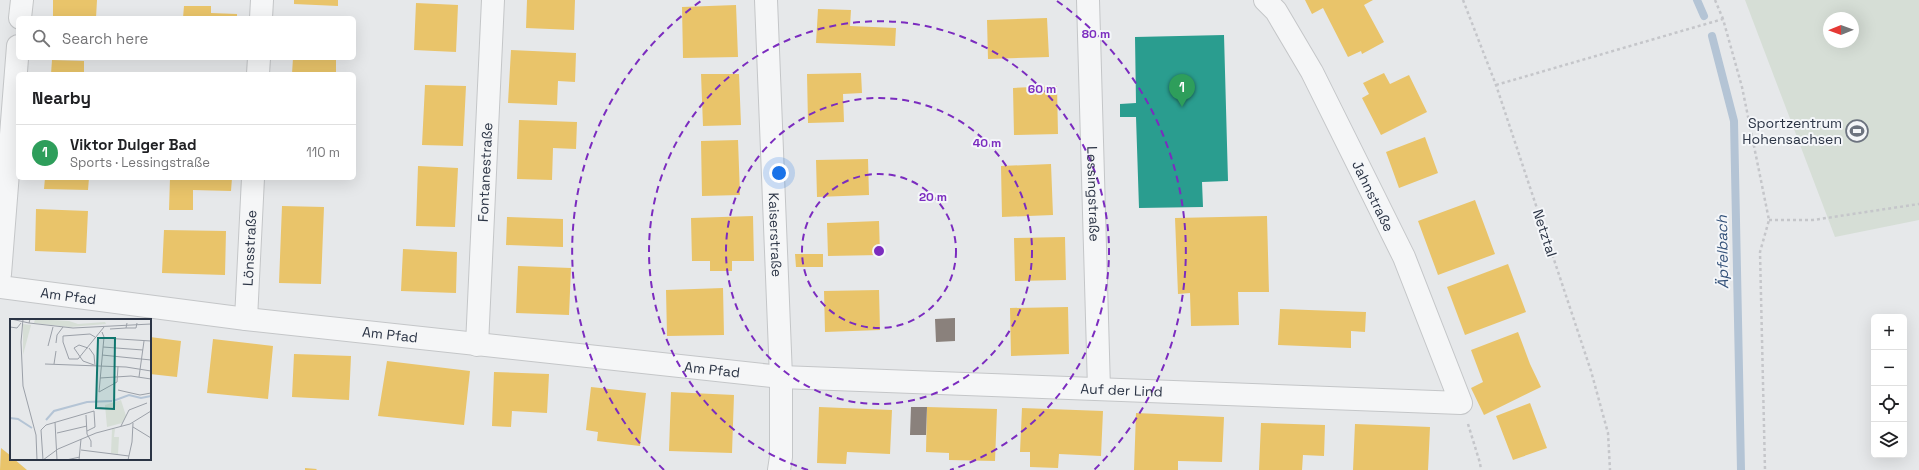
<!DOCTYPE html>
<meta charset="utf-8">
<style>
:root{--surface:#fff;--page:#f2f2f2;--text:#202124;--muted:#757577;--line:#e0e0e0;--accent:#6c737f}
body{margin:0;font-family:"Space Grotesk",sans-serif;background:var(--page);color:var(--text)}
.controls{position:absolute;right:12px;bottom:12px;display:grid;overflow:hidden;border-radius:6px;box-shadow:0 4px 16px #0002}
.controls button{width:36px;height:36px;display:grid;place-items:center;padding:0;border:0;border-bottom:1px solid var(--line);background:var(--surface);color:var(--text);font:20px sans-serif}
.compass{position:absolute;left:1823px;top:12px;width:36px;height:36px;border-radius:50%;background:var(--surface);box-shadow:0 4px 16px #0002;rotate:269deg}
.you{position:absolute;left:779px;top:173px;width:14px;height:14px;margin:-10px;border:3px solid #fff;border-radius:50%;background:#1a73e8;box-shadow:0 0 0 6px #1a73e833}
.badge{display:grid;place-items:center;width:26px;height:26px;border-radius:50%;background:var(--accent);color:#fff;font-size:13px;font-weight:700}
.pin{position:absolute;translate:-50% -33px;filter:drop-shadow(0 1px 2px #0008)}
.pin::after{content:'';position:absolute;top:21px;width:14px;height:12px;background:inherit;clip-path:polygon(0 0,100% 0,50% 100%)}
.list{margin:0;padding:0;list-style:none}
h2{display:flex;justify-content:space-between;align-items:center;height:52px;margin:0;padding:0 16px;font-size:17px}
h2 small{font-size:13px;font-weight:400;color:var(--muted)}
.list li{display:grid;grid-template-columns:26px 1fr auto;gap:12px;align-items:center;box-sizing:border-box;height:56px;padding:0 16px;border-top:1px solid var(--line)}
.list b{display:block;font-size:15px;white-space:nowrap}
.list p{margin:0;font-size:13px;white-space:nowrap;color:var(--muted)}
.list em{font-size:13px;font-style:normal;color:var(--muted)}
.icon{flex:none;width:22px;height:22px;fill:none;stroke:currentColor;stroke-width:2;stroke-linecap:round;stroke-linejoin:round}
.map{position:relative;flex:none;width:1919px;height:470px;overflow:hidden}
.search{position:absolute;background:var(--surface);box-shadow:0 4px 16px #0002;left:16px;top:16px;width:340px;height:44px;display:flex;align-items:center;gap:10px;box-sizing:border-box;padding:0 14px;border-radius:6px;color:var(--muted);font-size:15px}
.panel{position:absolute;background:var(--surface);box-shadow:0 4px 16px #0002;left:16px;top:72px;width:340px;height:108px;border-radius:6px}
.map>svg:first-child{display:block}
</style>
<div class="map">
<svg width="1919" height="470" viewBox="0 0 1919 470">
<rect width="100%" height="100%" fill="#e6e8ea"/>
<path fill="#d6ded6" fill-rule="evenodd" d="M1745,0H1919V220L1835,237ZM1829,18H1853V42H1829Z"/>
<path fill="#e9c46a" d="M53,0H97L96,18H53Z
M294,0H338V6L294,4Z
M527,0H575L574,30L526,28Z
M1305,0H1373L1364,5L1384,42L1362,54L1361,51L1348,57L1323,8L1312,14Z
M416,3L458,5L456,52L414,50Z
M736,5L738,57L683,58L682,7Z
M184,6H211V13L237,14V18H183Z
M818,9L851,10L850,26L896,28L895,46L816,43Z
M1047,18L1049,57L988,59L987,20Z
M511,50L576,53L575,82L558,81L557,105L508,103Z
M293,58H336V74H292Z
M52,60L84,61V74H51Z
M861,73L862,93L843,94L844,122L808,123L807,74Z
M1384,73L1390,84L1409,75L1427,112L1381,135L1362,98L1369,94L1363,83Z
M701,74H739L741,125L703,126Z
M425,85L466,86L463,146L422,145Z
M1057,86L1058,134L1014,135L1013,88Z
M519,120L577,122L576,149L553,148L552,180L517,179Z
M1425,137L1438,173L1399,188L1386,152Z
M738,140L740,195L702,196L701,141Z
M868,159L869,195L817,197L816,160Z
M1051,164L1053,215L1002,217L1001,166Z
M418,166L458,168L455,227L416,226Z
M45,178H89L88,190L44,189Z
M170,178H232L231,191L193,190V210H169Z
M1475,200L1495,254L1438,275L1418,221Z
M282,206L324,207L321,284L279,283Z
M36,209L88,211L86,253L35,251Z
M753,216L754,261H732V271H710V261H692L691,218Z
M1267,216L1269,292H1238L1239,325L1191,326L1190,293L1178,294L1175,218Z
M507,217L563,219V247L506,245Z
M879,221L880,255L828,256L827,223Z
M164,230L226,231L225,275L162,273Z
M1065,237L1066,280L1015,281L1014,238Z
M403,249L457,252L456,293L401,291Z
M795,254H823V267H796Z
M1508,264L1526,312L1465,335L1447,287Z
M518,266L571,268L569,315L516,313Z
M723,288L724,335L667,336L666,290Z
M879,290L880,330L825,332L824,291Z
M1068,307L1069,354L1011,356L1010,308Z
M1280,309L1366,312L1365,332L1351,331V348L1278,345Z
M1518,332L1530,364L1541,387L1484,415L1471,388L1483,382L1471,350Z
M150,337L181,341L177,377L150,374Z
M213,339L273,346L268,399L207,393Z
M294,354L351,356L349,400L292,397Z
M387,361L470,371L464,425L378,416Z
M494,372L549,374L547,413L512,411L511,427L492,426Z
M591,387L646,393L640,446L597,441L598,432L586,430Z
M671,392L734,395L732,453L669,451Z
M1530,403L1547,448L1513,460L1496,416Z
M819,407L892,410L890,454L847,452L846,464L817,463Z
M927,407L997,409L995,461L949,460V453L926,452Z
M1022,408L1103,411L1101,456L1059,454L1058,468L1030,467V452H1020Z
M1136,413L1224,417L1222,462L1178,461V470H1134Z
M1261,423L1325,425L1324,456L1303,455L1302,470H1259Z
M1355,424L1430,427L1428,470H1353Z
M1,448L11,456V459H14L27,470H0Z
M305,468L317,469L316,470H305Z"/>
<path fill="#2a9d8f" d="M1224,35L1228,181L1202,182L1203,207L1139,208L1136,117H1120V104L1136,103L1135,37Z"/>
<path fill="#8a817c" d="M955,318V341L936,342L935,319Z
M911,407H927L926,435H910Z"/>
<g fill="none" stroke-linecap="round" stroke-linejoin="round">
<path stroke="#b4c4d5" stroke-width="8" d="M1697,0L1704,16
M1712,36L1734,121L1741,470"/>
<g stroke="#c4c6c8" stroke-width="24">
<g id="street">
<path id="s1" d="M766,0L781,377V457L779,470"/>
<path id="s2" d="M1088,0L1099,389"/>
<path d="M20,18L22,0"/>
<path d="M261,18L262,0"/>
<path d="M258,74L259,58"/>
<path d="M0,274L18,46"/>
<path id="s3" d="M0,287L246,319L781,377L1461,403L1404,257L1312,72L1276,11L1265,0"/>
<path id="s4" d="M246,319L253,178"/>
<path id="s5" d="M477,345L493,0"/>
</g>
</g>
<path stroke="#c5c6ca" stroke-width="2.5" stroke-dasharray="3 3" stroke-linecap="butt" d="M1463,0L1496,85L1591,371L1608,433L1610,470
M1715,0L1723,19
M1496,85L1723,19L1742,87L1769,220L1760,252L1765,470
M1769,220H1813L1919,204
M1468,424L1480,463L1481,470"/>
<use href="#street" stroke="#f5f6f7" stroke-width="22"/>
</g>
<g fill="none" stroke="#7b2cbf" stroke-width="2" stroke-dasharray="7 5">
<circle cx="879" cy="251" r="77"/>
<circle cx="879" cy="251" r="153"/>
<path d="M808 470A230 230 0 1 1 950 470"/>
<path d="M664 470A307 307 0 0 1 701 1M1057 1A307 307 0 0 1 1094 470"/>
</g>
<defs>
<g id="stadium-ring" transform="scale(1.15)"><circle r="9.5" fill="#f4f6f9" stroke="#6c737f" stroke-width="1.5"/><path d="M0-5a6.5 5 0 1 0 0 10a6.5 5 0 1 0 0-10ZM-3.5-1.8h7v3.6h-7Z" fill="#6c737f"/></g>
</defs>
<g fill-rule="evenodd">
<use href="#stadium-ring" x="1857" y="131"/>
</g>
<g text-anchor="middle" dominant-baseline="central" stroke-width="4" stroke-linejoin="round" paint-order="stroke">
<g font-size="14" fill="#2b3445" stroke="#f4f6f9" text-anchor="end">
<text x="1842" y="123">Sportzentrum<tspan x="1842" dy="16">Hohensachsen</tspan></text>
</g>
<g font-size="14" fill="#2b3445" stroke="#f4f6f9">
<text stroke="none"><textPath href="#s5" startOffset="173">Fontanestraße</textPath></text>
<text stroke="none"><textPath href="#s2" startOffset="194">Lessingstraße</textPath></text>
<text transform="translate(1373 196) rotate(64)">Jahnstraße</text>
<text transform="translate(1545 233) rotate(72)">Netztal</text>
<text stroke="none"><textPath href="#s1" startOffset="235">Kaiserstraße</textPath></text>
<text stroke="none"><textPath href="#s4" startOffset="71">Lönsstraße</textPath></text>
<text stroke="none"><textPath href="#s3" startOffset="69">Am Pfad</textPath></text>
<text stroke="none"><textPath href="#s3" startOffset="393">Am Pfad</textPath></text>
<text stroke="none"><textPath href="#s3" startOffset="717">Am Pfad</textPath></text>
<text stroke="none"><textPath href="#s3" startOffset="1127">Auf der Lind</textPath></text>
</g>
<g font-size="15" font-style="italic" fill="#34527a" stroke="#f4f6f9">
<text transform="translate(1722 252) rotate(-91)">Äpfelbach</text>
</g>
</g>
<g transform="translate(10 319)">
<rect width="141" height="141" fill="#e6e8ea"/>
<path d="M25,0L59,2L68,5L95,3L96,5L59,8L24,4ZM13,5L21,6L13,36ZM111,81L116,97L112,104L97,108L95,86ZM102,110H105L104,118H109L108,135L101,134Z" fill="#d6ded6"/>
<path fill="none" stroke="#b4c4d5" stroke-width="2" d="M103,82L119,76L131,79L141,77M0,99L8,100L22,109M36,101L44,92L77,83L102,82"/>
<path fill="none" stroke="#9ba0a8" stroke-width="1" d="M1,0L19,4L20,0M13,0L11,23L13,67L26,116L27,141M19,4L63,9L141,5M0,8L7,9L11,4M116,9H126L127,4M100,10L116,9L117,4M92,13L94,18L89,73L107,63L108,47M85,18L80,15L53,17V23L59,40H68L94,8M94,19L141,22M46,24L47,16L53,8M38,27L43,8M93,28L133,31M78,29L69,26L64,29L73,42L84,46M79,29L84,36L85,47M92,36L141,41M35,45L116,48L141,52M44,45L46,32M129,58L134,22M90,59L121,57L141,60M108,71L130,76L141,74M76,96L77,115L81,122V128M45,103L47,141M111,107L119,91L137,84M123,108L141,119M47,114L77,107M71,131L119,137M33,141L48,130L86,114L120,105L141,92M33,141L31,111L36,106L84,92L85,108L77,112M56,141L70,138M69,141L71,120M118,141L122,123L123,104"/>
<path fill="#0f766e" fill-opacity="0.15" stroke="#0f766e" stroke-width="2" d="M88,19H105L104,90L86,89Z"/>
<rect width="141" height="141" fill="none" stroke="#2b3445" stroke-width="2"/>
</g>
<circle cx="879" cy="251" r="6" fill="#7b2cbf" stroke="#f4f6f9" stroke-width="2"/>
<g font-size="12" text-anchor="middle" font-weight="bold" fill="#7b2cbf" stroke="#f4f6f9" stroke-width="4" stroke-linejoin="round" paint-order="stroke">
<text x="1096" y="38">80 m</text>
<text x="1042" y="93">60 m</text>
<text x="987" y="147">40 m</text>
<text x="933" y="201">20 m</text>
</g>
</svg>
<div class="controls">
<button>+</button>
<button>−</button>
<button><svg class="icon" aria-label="locate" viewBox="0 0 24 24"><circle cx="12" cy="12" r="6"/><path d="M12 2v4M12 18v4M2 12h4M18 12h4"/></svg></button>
<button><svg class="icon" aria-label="layers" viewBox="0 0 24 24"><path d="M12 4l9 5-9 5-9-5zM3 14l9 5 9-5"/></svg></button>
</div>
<svg class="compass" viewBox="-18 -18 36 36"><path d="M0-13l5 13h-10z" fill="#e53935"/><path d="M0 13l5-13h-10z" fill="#757577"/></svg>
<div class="you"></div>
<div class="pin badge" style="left:1182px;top:107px;background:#2e9e5b">1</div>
<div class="search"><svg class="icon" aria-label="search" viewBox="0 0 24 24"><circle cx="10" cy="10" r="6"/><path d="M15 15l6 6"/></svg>Search here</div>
<section class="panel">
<h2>Nearby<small></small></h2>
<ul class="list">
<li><span class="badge" style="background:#2e9e5b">1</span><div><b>Viktor Dulger Bad</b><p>Sports · Lessingstraße</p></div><em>110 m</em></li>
</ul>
</section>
</div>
